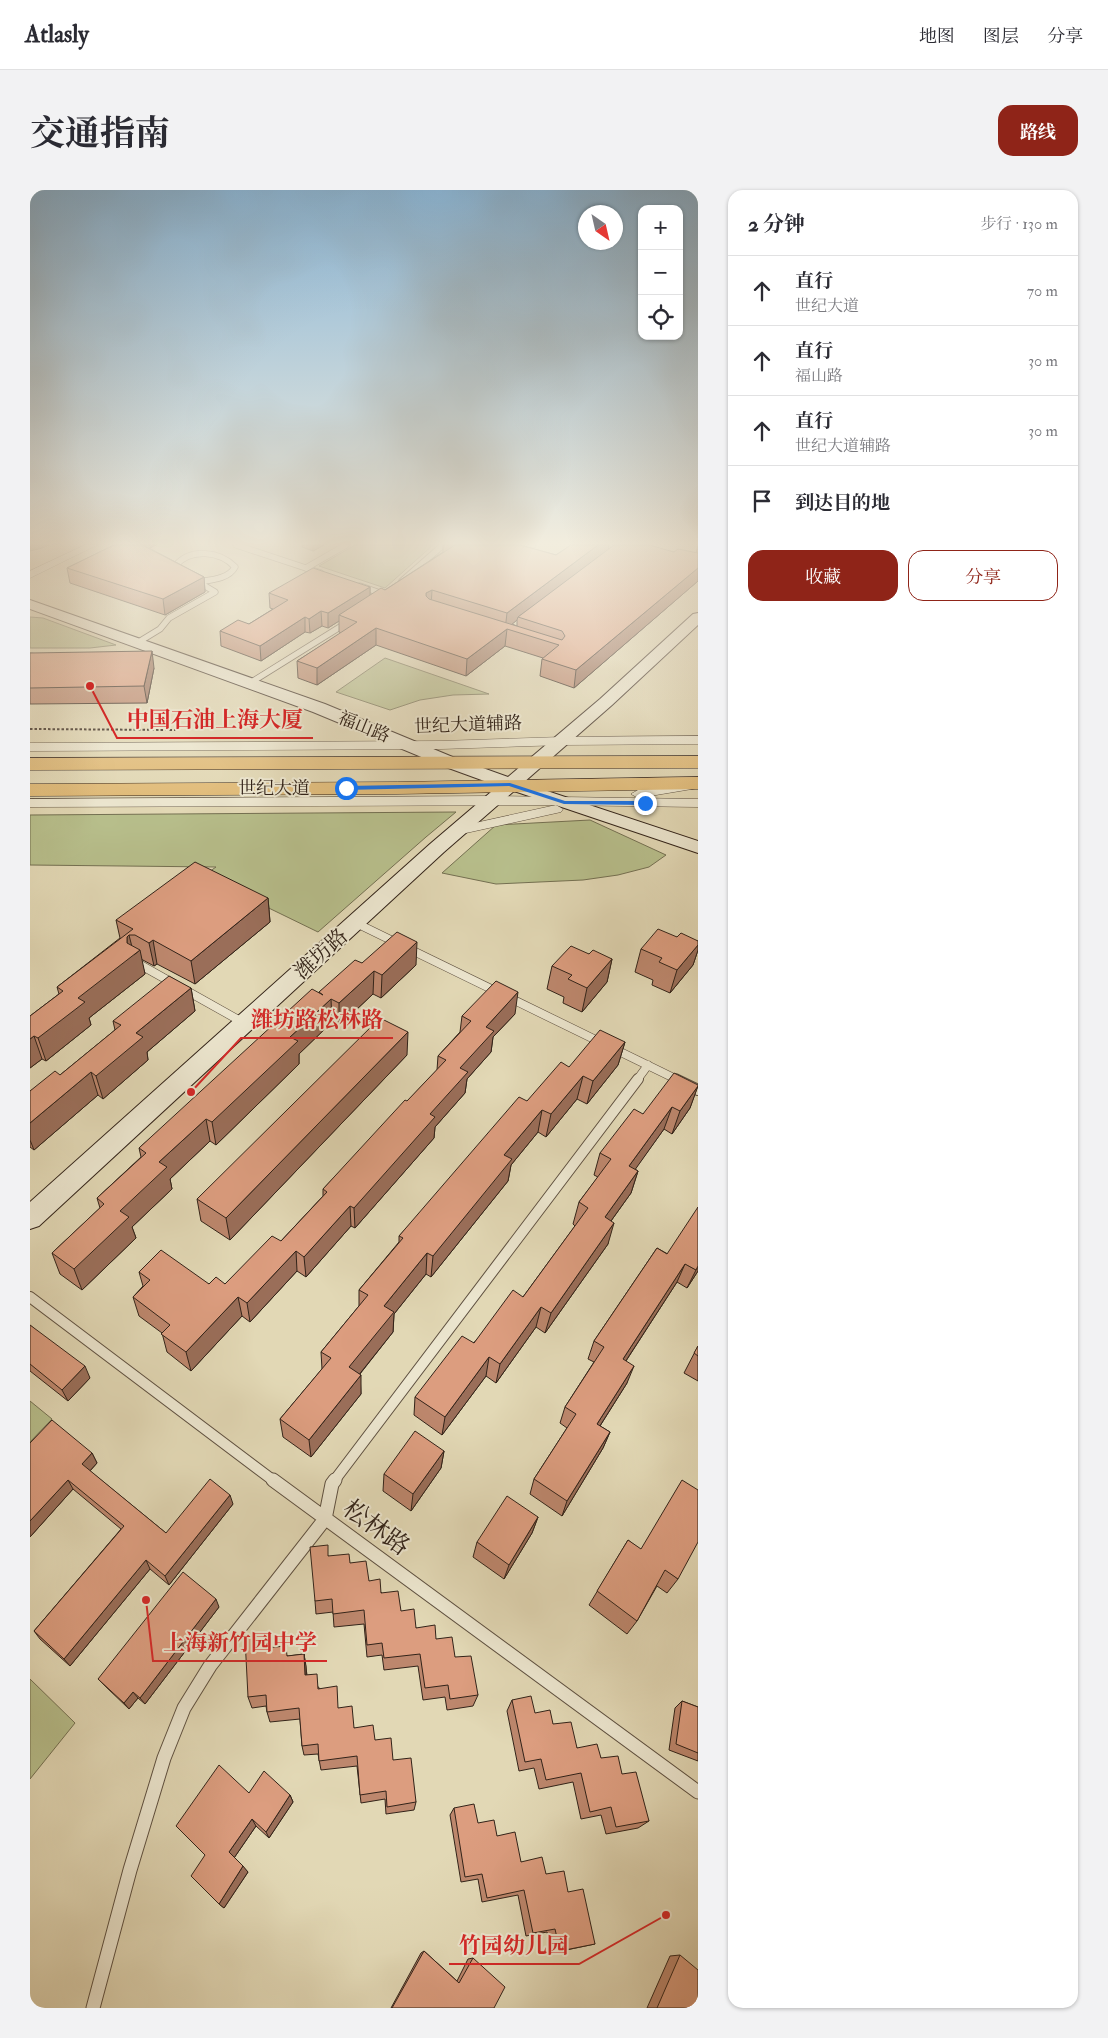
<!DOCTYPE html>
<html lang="zh">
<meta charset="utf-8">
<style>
:root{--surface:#fff;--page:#f2f2f3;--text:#2b2b33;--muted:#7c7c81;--line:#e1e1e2;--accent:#8f2418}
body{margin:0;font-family:"IM FELL Double Pica","Noto Serif SC",serif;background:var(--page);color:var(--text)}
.controls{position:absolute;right:15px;top:15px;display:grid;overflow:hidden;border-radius:10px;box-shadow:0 1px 4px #0004}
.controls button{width:45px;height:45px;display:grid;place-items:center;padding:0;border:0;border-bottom:1px solid var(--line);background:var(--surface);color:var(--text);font:25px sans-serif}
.compass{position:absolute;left:548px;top:15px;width:45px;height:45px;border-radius:50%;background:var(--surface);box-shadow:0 1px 4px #0004;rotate:146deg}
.stop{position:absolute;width:15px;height:15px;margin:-11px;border:4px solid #1a73e8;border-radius:50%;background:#fff}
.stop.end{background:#1a73e8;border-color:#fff;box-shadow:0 1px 5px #0008}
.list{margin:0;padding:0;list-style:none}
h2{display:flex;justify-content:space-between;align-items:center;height:65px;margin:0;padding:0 20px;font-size:21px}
h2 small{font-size:16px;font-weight:400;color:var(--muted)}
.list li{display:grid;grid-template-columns:32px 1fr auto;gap:15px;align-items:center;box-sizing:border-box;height:70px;padding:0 20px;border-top:1px solid var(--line)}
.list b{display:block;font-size:19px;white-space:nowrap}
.list p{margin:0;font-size:16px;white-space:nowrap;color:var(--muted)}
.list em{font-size:16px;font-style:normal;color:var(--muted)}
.actions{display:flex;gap:10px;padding:15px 20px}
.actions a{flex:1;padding:11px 0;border:1px solid var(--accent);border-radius:15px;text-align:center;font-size:18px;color:var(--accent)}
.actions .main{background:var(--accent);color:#fff}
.icon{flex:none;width:28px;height:28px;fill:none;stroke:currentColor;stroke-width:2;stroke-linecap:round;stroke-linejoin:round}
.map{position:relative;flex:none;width:668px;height:1818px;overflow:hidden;border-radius:15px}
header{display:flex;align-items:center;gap:30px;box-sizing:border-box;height:70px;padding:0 25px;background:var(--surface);border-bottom:1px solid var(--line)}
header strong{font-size:24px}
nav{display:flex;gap:28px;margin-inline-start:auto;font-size:18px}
.intro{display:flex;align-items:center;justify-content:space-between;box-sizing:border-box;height:120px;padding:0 30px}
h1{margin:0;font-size:35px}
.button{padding:12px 22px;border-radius:15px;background:var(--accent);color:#fff;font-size:18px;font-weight:700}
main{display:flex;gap:30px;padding:0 30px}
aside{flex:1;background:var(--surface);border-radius:15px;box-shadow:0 1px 4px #0004}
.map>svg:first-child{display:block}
</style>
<header>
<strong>Atlasly</strong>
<nav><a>地图</a><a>图层</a><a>分享</a></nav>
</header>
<div class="intro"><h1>交通指南</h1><a class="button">路线</a></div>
<main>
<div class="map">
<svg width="668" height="1818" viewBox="0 0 668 1818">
<rect width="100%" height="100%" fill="#e2d8b5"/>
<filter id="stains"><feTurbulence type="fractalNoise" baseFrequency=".004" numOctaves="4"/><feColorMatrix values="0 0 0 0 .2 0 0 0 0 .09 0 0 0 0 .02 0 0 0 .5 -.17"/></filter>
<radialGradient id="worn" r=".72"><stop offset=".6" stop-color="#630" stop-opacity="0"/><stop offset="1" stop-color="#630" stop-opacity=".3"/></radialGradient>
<path fill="#b7be8b" stroke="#747052" d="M325,355H403L355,398L289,376Z
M0,427L13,428L86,455L60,458H0Z
M355,468L459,504L423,505L390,510L360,520L306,502Z
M426,622L396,647L288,742L173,686L186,677L0,675V625Z
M560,630L636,665L619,677L588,685L553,690L466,694L412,683L466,635Z
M0,1211L22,1229L0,1252Z
M0,1489L45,1533L0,1589Z"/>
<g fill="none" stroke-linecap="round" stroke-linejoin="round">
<g stroke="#5e5040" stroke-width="7">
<path id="lane-far3" d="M206,355L291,383
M483,357L503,355
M276,378L316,355
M151,382L146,375C161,358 190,361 205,377C199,389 180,390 168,392
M372,391L413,355
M330,396L356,405
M107,453L130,439L139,428L185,402L165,390
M220,493L318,432"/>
</g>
<g stroke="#5e5040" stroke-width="9">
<path id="lane-far2" d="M326,733L648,890
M107,773L214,833
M607,890L618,875"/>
</g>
<g stroke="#5e5040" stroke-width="12">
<path id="lane-far1" d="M645,889L668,900
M0,1107L244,1291
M304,1291L608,889"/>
</g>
<g stroke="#5e5040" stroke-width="15">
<path id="lane" d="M243,1290L668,1602
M63,1818L100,1680L134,1568L154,1518L180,1476L295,1329L302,1294L305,1290"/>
</g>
<g stroke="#5e5040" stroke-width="1">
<path id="street" d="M55,355H67L0,388V381Z
M668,546V554L532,555L411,559L0,561V553L411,551L532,547Z
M668,590V598L608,608L601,604L608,600Z
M462,606L668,609V617L526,615L533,619L531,622L427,645L420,641L422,638L526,615L0,617V609Z"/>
</g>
<g stroke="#322319" stroke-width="2">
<path id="secondary" d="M0,410L295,514L425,568L478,587L570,509L663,424L668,423V435L582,515L493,593L668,651V663L484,601L414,662L9,1036L0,1039V1012L400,654L468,596L413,576L283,522L0,419Z"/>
</g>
<g stroke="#322319" stroke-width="1">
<path id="primary" d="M668,566V578L0,580V568Z
M668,587V599L367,604L0,606V594L367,592Z"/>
</g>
<path stroke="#322319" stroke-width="2" stroke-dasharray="2.5 2" stroke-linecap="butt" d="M0,539L146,540"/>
<use href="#lane-far3" stroke="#ece6cf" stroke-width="5.5"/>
<use href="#lane-far2" stroke="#ece6cf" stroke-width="8"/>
<use href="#lane-far1" stroke="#ece6cf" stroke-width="10"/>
<use href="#lane" stroke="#ece6cf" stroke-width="13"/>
<use href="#street" fill="#ece6cf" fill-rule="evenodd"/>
<use href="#secondary" fill="#ece6cf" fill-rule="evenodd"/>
<use href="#primary" fill="#e1bc7a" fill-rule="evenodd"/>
</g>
<path fill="#bd876d" stroke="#322319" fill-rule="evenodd" d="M84,355H126L119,358L174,387L175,402L135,425L40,393L37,378Z
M272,355H294L283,361L272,357Z
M413,355H490L526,365L541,355H579L578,359L666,363L668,356V391L544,498L510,486L512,469L513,468L475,456L436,486L346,455L287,495L268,488L267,471L311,443L309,442V431L298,438L292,436L280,443L275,442L231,471L191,456L190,441L219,434L243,419L240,418L239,403L340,397V405L355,400L413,362ZM487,430V436L482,434Z
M0,463L124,478L117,513L0,514Z
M238,708L240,732L165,794L127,774L124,776L111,769L115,784L59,828L61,835L16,871L12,869L0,878V826L29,804L27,797L90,748L86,730Z
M647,747L668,751V760L663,775L640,803L622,795L623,790L605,782L611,759Z
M559,764L582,769L577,792L552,822L533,813L534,807L517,799L522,776Z
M332,773L386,775L351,808L343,804L309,836L302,832L269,864V874L186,955L180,951L140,989L142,999L102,1037L106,1048L52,1100L30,1084L22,1063L70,1018L67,1008L111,967L109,958L289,802Z
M161,798L165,821L117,862L118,870L73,909L68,905L4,960L0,957V901L30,885L85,840L83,831Z
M485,824L463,847L461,862L437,889L435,903L405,937L404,948L325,1038L321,1036L276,1087L267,1081L220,1132L212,1126L161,1181L137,1162L132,1143L109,1126L103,1107L113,1096L109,1082L179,1094H195L251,1051L293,1006V999L407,880L408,866L430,842L432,826Z
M595,852L588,875L557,914L547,909L516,947L508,942L481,975L478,991L401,1087L396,1084L364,1124L363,1142L330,1184L331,1204L281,1267L253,1247L250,1229L292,1179L291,1162L329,1116V1100L369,1052V1046L497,911L539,877Z
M377,865L200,1050L171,1031L167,1009Z
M668,895L660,918L642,944L634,939L605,979L608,981L601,1003L581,1031L578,1054L515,1143L506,1137L466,1193L456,1186L412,1245L384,1225L385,1207L493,1107L545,1036L543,1034L549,1012L568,987L564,985L570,963L613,924Z
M627,1058L668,1081L657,1098L647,1092L596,1171L597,1193L570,1236L580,1242L573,1258L532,1326L500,1304L504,1289L537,1238L530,1233L535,1217L564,1172L558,1169L564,1151Z
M0,1135L60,1188L38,1211L0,1181Z
M668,1156V1191L654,1183Z
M0,1253L62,1263L67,1273L60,1281L136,1343L203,1314L139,1395L120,1379L40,1476L10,1449L4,1441L91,1339L43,1299L0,1347Z
M414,1261L411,1278L381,1321L353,1301L354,1284Z
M508,1327L502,1343L474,1389L443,1367L447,1352Z
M598,1350L648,1389L637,1403L627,1396L607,1431L597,1444L559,1415Z
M298,1366L320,1373L371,1421L386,1438L406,1449L425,1467L448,1505L443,1516L417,1520L415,1507L393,1510L388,1476L354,1480L352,1465L337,1467L334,1434L304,1437L303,1422L286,1424L285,1411Z
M189,1417L115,1514L108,1508L99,1519L74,1495L68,1489Z
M237,1458L258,1466L274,1464L277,1485L308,1518L324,1538L345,1550L363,1570L386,1612L384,1620L356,1624L355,1609L331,1613L327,1576L291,1580L288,1564L274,1565L272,1556L270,1529L240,1532L237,1522L236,1516L222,1518L218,1507Z
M482,1510L523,1534L547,1558L571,1568L592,1584L619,1631L608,1638L576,1644L571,1625L551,1629L543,1592L509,1599L504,1578L489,1581L477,1521Z
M652,1511L668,1517V1571L639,1560L645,1518Z
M219,1603L260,1605L263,1612L239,1648L226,1636L204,1668L218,1682L194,1718L189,1714Z
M424,1618L467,1646L491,1672L516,1684L538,1702L565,1754L522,1763L517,1742L496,1746L488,1705L452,1712L448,1689L431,1692L420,1625Z
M394,1761L427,1791L438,1769L443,1768L464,1818H361L391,1763Z
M650,1765L668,1818H617L640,1766Z"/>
<path fill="#9a6e59" stroke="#322319" d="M0,355H19L12,358L0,361Z
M104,355H126L105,365Z
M283,355H294L283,361Z
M568,355H579L578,362L488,427L487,430L475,440L477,423Z
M668,378V391L544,498L546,480Z
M174,387L175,402L135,425L133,409Z
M340,397V411L309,425V431L298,438V423Z
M402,400L401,417L396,419V403Z
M291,421L292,436L280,443L279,429Z
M275,427V442L231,471L230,456Z
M346,438V455L287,495V478Z
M477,439L475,456L436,486L437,469Z
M122,461L124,478L117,513L114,496Z
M238,708L240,732L165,794L161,771Z
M99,745L104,765L110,760L115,784L59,828L61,835L16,871L8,848L48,808L97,753V747Z
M123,750L127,774L124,776L119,753Z
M387,752L386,775L351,808L352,785Z
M668,755V760L663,775L640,803L647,780Z
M582,769L577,792L552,822L557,798Z
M344,781L343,804L309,836V813Z
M161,798L165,821L117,862L118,870L73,909L66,886L106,843Z
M488,802L485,824L463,847L461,862L437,889L435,903L405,937L404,948L325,1038L324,1018L400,924L456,837Z
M301,809L302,832L269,864V874L186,955L182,932L260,847Z
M378,842L377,865L200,1050L196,1028Z
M4,846L12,869L0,878V849Z
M595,852L588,875L557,914L563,891Z
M61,882L68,905L4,960L0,950V933Z
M553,886L547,909L516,947L521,924Z
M668,896L660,918L642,944L650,921Z
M642,917L634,939L592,998L599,976Z
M512,920L508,942L481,975L478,991L401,1087L403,1066L474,965Z
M176,929L180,951L140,989L142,999L102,1037L106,1048L52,1100L44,1079L129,972Z
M608,981L601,1003L568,1049L575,1027Z
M320,1016L321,1036L276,1087L274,1067Z
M584,1033L578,1054L515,1143L521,1123Z
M266,1061L267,1081L220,1132L217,1113Z
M397,1063L396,1084L364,1124L363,1142L320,1196L319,1177L354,1116Z
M655,1074L647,1092L586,1186L593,1169Z
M668,1076V1081L657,1098Z
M208,1107L212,1126L161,1181L156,1162Z
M511,1117L506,1137L466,1193L470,1174Z
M459,1167L456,1186L412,1245L415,1227Z
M55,1176L60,1188L38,1211L32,1200Z
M604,1176L597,1193L561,1250L567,1234Z
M331,1185V1204L281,1267L279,1250Z
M580,1242L573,1258L532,1326L537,1311Z
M414,1261L411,1278L381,1321L383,1304Z
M62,1263L67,1273L57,1284L52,1274Z
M38,1290L43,1299L0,1347V1331Z
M200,1305L203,1314L139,1395L135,1386Z
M508,1327L502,1343L474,1389L479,1375Z
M116,1370L120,1379L40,1476L34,1469Z
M186,1409L189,1417L115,1514L110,1508Z
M233,1445L237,1458H234Z
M274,1464L276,1476L277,1497L275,1485Z
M103,1502L108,1508L99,1519L94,1513Z
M260,1605L263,1612L239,1648L236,1642Z
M222,1629L226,1636L204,1668L199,1662Z
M213,1676L218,1682L194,1718L189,1714Z"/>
<path fill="#dc9d7f" stroke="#322319" d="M84,355H112L174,387L133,409L37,378Z
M425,355H490L526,365L541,355H568L477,423L402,400L396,403V406L399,409L532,450L535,446L532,441L488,427L584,355H619L644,362L648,359L668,363V378L546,480L512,469L529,455L477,439L437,469L346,438L287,478L267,471L327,432L309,425L351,398L355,400Z
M283,378L340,397L298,423L291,421L279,429L275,427L230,456L190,441L208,430L219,434L258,410L239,403Z
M122,461L114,496L0,498V463Z
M165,672L238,708L161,771L123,750L119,753L105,745H99L97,747V753L110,760L48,808L55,812L8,848L4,846L0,849V826L33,801L27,797L103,739L86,730Z
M628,739L647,747L651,743L668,751V755L647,780L629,772L632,768L611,759Z
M367,742L387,752L352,785L344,781L309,813L301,809L260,847L268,851L182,932L176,929L129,972L137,977L90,1021L99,1027L44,1079L22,1063L74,1014L67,1008L116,963L109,958L282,799L293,805L289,802L325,770L332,773Z
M541,756L559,764L563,760L582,769L557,798L538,789L542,785L522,776Z
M139,786L161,798L106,843L113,847L66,886L61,882L0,933V901L25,881L30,885L91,835L83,831Z
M466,791L488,802L456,837L464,841L430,878L438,882L400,924L405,927L324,1018L320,1016L274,1067L266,1061L217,1113L208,1107L156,1162L131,1144L140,1135L103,1107L120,1090L109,1082L131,1060L179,1094L186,1087L195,1094L242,1046L251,1051L297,1002L293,999L375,910L377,911L416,870L408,866L441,831L432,826Z
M350,828L378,842L196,1028L167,1009Z
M570,840L595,852L563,891L553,886L521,924L512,920L474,965L482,969L403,1066L397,1063L354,1116L364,1122L319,1177L331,1185L279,1250L250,1229L301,1168L291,1162L338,1105L329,1100L373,1048L369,1046L489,907L497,911L531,872L539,877Z
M644,883L668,895V896L650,921L642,917L599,976L608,981L575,1027L584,1033L521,1123L511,1117L470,1174L459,1167L415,1227L385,1207L432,1146L444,1153L483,1100L493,1107L558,1018L549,1012L581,969L570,963L604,919L613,924Z
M668,1017V1076L666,1080L655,1074L593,1169L604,1176L567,1234L580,1242L537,1311L504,1289L546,1224L535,1217L574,1157L564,1151L627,1058L637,1064Z
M0,1135L55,1176L32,1200L0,1174Z
M668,1156V1166L664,1163Z
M22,1230L62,1263L52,1274L136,1343L180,1289L200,1305L135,1386L116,1370L34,1469L4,1441L94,1336L38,1290L0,1331V1253Z
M385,1241L414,1261L383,1304L354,1284Z
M652,1290L668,1300V1352L648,1389L635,1380L607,1431L567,1401L598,1350L611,1359Z
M477,1306L508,1327L479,1375L447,1352Z
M298,1355V1366L319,1364L320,1373L336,1371L339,1391L350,1389L351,1403L368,1401L371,1421L384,1419L386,1438L405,1435L406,1449L422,1447L425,1467L441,1466L448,1505L420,1509L418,1495L395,1498L390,1464L354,1468L352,1453L337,1455L334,1420L303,1424L302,1409L285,1411L280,1357Z
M153,1382L186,1409L110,1508L103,1502L94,1513L68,1489Z
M233,1445L234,1458L256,1456L257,1466L274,1464L275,1485L287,1484L288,1499L307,1496L308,1518L322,1516L324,1538L343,1535L345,1550L361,1548L363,1570L381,1568L386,1612L357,1617L356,1601L330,1605L327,1566L289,1571L288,1554L272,1556L269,1518L237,1522L236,1505L218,1507L215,1448Z
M501,1506L505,1523L520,1520L523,1534L541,1532L547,1558L567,1554L571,1568L588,1566L592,1584L606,1582L619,1631L586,1637L581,1617L560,1622L551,1583L516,1590L511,1569L495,1572L482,1510Z
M652,1511L668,1517V1563L646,1554Z
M189,1575L219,1603L234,1581L260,1605L236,1642L222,1629L199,1662L213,1676L189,1714L161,1686L175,1665L146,1636Z
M444,1614L448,1633L464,1630L467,1646L485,1642L491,1672L512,1667L516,1684L534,1681L538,1702L553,1699L565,1754L530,1761L525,1739L503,1743L494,1700L457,1708L452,1684L435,1687L424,1618Z
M394,1761L429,1793L443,1768L475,1797L464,1818H362Z
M650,1765L668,1780V1818H627Z"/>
<linearGradient id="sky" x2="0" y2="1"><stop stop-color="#89b5d6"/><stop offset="0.58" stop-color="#f2edde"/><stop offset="1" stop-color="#f2edde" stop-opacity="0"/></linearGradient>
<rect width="668" height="609" fill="url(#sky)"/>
<path fill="#1a73e8" d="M480,593L535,611H615L618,613L615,615L534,614L479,596L316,600L313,598L316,596Z"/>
<g text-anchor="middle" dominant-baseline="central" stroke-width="4" stroke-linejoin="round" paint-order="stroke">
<g font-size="18" fill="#322319" stroke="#ece6cf">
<text transform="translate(438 535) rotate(-2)">世纪大道辅路</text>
<text transform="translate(334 537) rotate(22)">福山路</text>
<text x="244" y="598">世纪大道</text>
</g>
<g font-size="21" fill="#322319" stroke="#ece6cf">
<text transform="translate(291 764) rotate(-42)">潍坊路</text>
</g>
<g font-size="25" fill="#322319" stroke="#ece6cf">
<text transform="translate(346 1338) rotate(36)">松林路</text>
</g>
</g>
<path fill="none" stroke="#d62828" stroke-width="2" d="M60 496L87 548H283M161 902L211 848H363M116 1410L123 1471H297M636 1725L549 1774H419"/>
<g fill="#d62828" stroke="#ece6cf" stroke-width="2">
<circle cx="60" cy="496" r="5"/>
<circle cx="161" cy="902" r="5"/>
<circle cx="116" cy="1410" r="5"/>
<circle cx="636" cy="1725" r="5"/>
</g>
<g font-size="22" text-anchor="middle" font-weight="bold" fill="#d62828" stroke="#ece6cf" stroke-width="4" stroke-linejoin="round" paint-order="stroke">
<text x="185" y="537">中国石油上海大厦</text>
<text x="287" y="837">潍坊路松林路</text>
<text x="210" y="1460">上海新竹园中学</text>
<text x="484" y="1763">竹园幼儿园</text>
</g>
<rect width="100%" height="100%" filter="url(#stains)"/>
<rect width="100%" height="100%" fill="url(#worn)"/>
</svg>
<div class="controls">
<button>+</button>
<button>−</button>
<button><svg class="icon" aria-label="locate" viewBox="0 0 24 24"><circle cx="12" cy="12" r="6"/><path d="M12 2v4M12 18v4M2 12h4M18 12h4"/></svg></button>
</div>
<svg class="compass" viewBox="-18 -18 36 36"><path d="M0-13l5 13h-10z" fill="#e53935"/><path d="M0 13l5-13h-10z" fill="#7c7c81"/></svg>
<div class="stop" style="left:316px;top:598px"></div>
<div class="stop end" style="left:615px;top:613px"></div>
</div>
<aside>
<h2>2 分钟<small>步行 · 130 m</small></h2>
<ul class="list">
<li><svg class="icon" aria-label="ahead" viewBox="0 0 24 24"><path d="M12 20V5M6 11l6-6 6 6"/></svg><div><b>直行</b><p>世纪大道</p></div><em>70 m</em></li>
<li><svg class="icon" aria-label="ahead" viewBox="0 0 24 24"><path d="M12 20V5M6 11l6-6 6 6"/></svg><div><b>直行</b><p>福山路</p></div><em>30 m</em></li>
<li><svg class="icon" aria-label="ahead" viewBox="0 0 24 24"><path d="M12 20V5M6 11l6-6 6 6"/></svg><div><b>直行</b><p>世纪大道辅路</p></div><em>30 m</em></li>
<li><svg class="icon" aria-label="arrive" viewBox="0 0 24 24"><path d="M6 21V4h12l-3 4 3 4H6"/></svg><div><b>到达目的地</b></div></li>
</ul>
<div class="actions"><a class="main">收藏</a><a>分享</a></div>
</aside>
</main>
